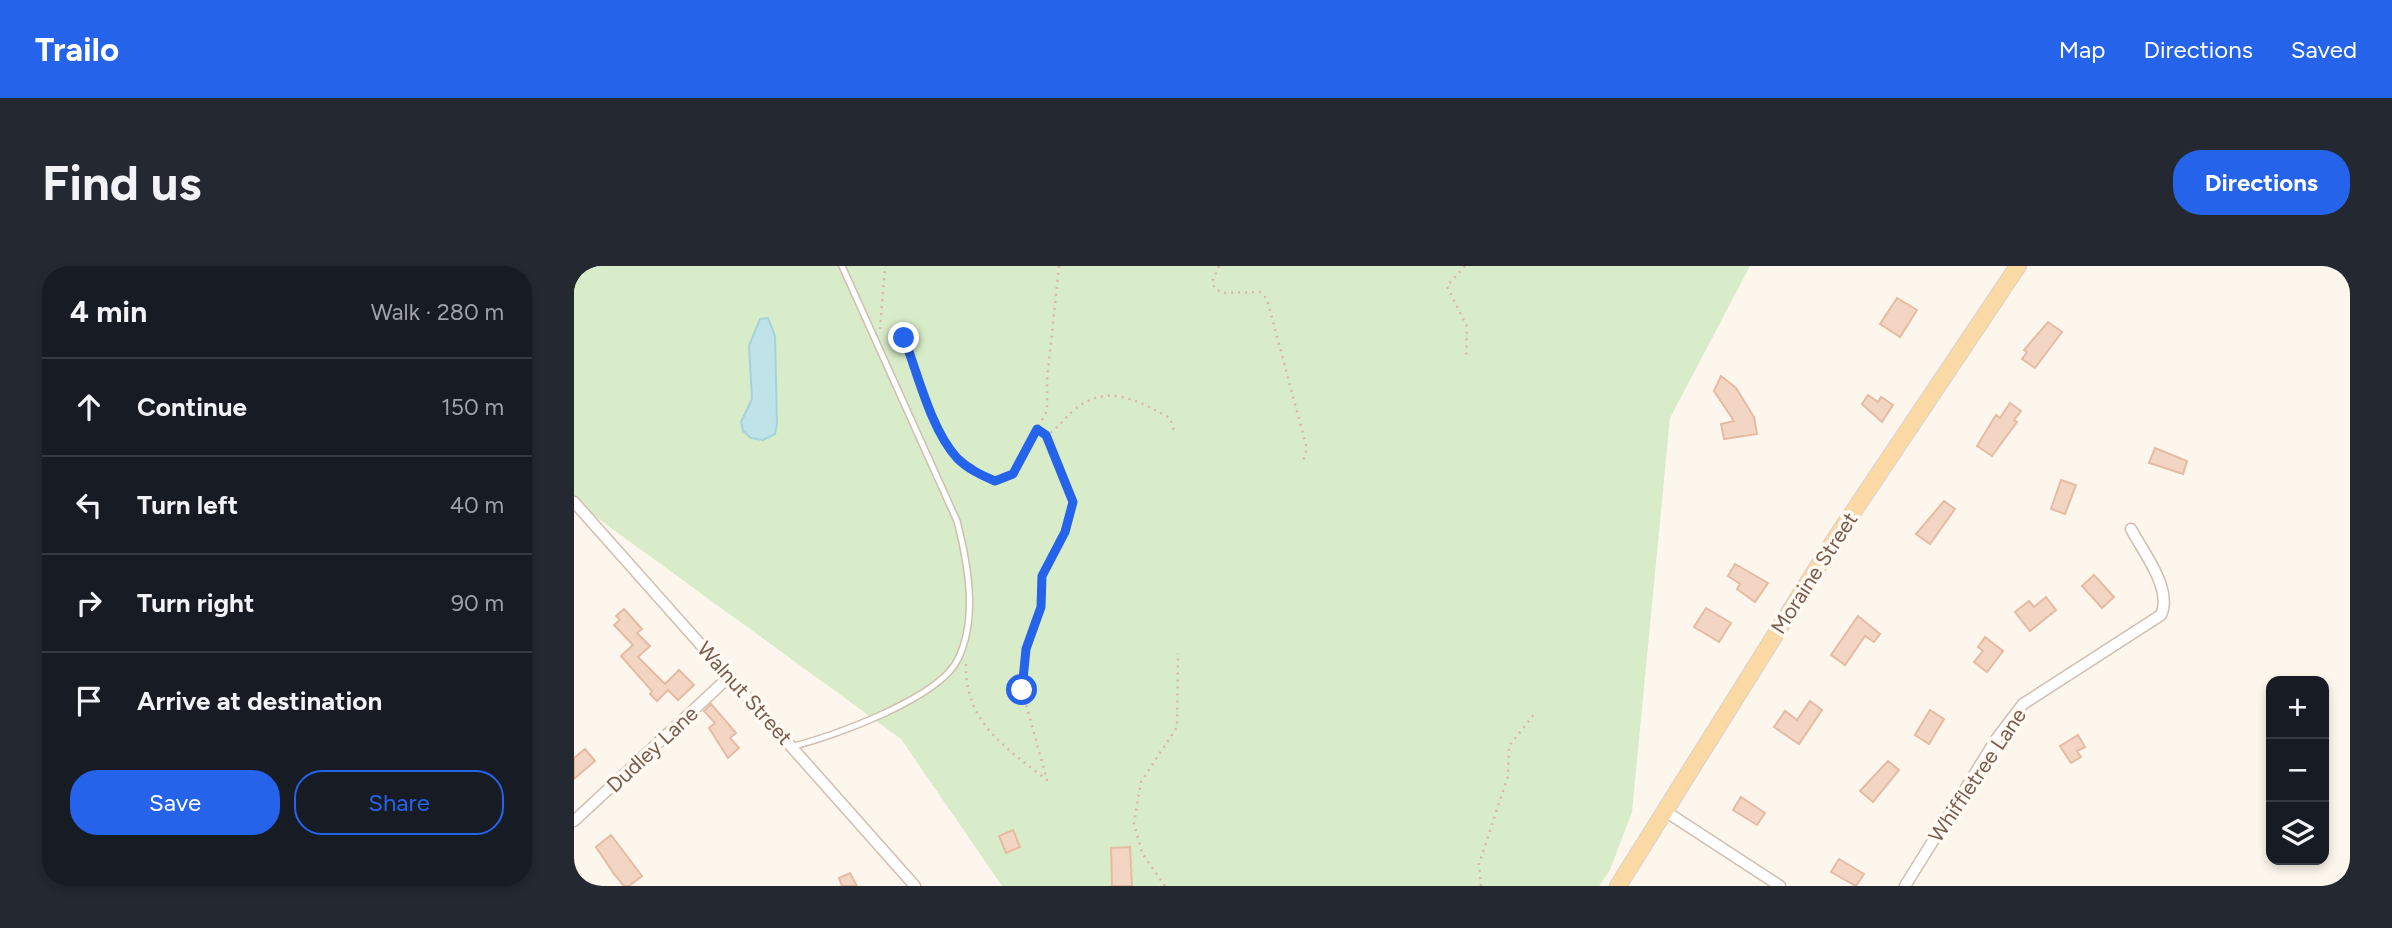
<!DOCTYPE html>
<meta charset="utf-8">
<style>
:root{--surface:#171b24;--page:#242831;--text:#f1f3f6;--muted:#9ea1a6;--line:#363941;--accent:#2563eb}
body{margin:0;font-family:Figtree,sans-serif;background:var(--page);color:var(--text)}
.controls{position:absolute;right:21px;bottom:21px;display:grid;overflow:hidden;border-radius:14px;box-shadow:0 4px 10px #0003}
.controls button{width:63px;height:63px;display:grid;place-items:center;padding:0;border:0;border-bottom:2px solid var(--line);background:var(--surface);color:var(--text);font:35px sans-serif}
.stop{position:absolute;width:21px;height:21px;margin:-16px;border:5px solid #2563eb;border-radius:50%;background:#fff}
.stop.end{background:#2563eb;border-color:#fff;box-shadow:0 2px 7px #0008}
.list{margin:0;padding:0;list-style:none}
h2{display:flex;justify-content:space-between;align-items:center;height:91px;margin:0;padding:0 28px;font-size:30px}
h2 small{font-size:23px;font-weight:400;color:var(--muted)}
.list li{display:grid;grid-template-columns:46px 1fr auto;gap:21px;align-items:center;box-sizing:border-box;height:98px;padding:0 28px;border-top:2px solid var(--line)}
.list b{display:block;font-size:26px;white-space:nowrap}
.list em{font-size:23px;font-style:normal;color:var(--muted)}
.actions{display:flex;gap:14px;padding:21px 28px}
.actions a{flex:1;padding:16px 0;border:2px solid var(--accent);border-radius:28px;text-align:center;font-size:24px;color:var(--accent)}
.actions .main{background:var(--accent);color:#fff}
.icon{flex:none;width:38px;height:38px;fill:none;stroke:currentColor;stroke-width:2;stroke-linecap:round;stroke-linejoin:round}
.map{position:relative;flex:none;width:1776px;height:620px;overflow:hidden;border-radius:28px}
header{display:flex;align-items:center;gap:42px;box-sizing:border-box;height:98px;padding:0 35px;background:var(--accent);color:#fff}
header strong{font-size:33px}
nav{display:flex;gap:38px;margin-inline-start:auto;font-size:24px}
.intro{display:flex;align-items:center;justify-content:space-between;box-sizing:border-box;height:168px;padding:0 42px}
h1{margin:0;font-size:49px}
.button{padding:18px 32px;border-radius:28px;background:var(--accent);color:#fff;font-size:24px;font-weight:700}
main{display:flex;gap:42px;padding:0 42px}
aside{flex:1;background:var(--surface);border-radius:28px;box-shadow:0 4px 10px #0003}
.map>svg:first-child{display:block}
</style>
<header>
<strong>Trailo</strong>
<nav><a>Map</a><a>Directions</a><a>Saved</a></nav>
</header>
<div class="intro"><h1>Find us</h1><a class="button">Directions</a></div>
<main>
<aside>
<h2>4 min<small>Walk · 280 m</small></h2>
<ul class="list">
<li><svg class="icon" aria-label="ahead" viewBox="0 0 24 24"><path d="M12 20V5M6 11l6-6 6 6"/></svg><div><b>Continue</b></div><em>150 m</em></li>
<li><svg class="icon" aria-label="left" viewBox="0 0 24 24"><path d="M17 20v-9H6M10 6l-5 5 5 5"/></svg><div><b>Turn left</b></div><em>40 m</em></li>
<li><svg class="icon" aria-label="right" viewBox="0 0 24 24"><path d="M7 20v-9h11M14 6l5 5-5 5"/></svg><div><b>Turn right</b></div><em>90 m</em></li>
<li><svg class="icon" aria-label="arrive" viewBox="0 0 24 24"><path d="M6 21V4h12l-3 4 3 4H6"/></svg><div><b>Arrive at destination</b></div></li>
</ul>
<div class="actions"><a class="main">Save</a><a>Share</a></div>
</aside>
<div class="map">
<svg width="1776" height="620" viewBox="0 0 1776 620">
<rect width="100%" height="100%" fill="#fdf6ec"/>
<path fill="#d8ecc9" d="M0,0H1176L1096,152L1058,546L1036,604L1025,620H428L327,473L0,235Z"/>
<path fill="#bfe3e8" stroke="#a5d3da" stroke-width="2" d="M194,52L201,70L203,158L201,168L189,174L177,172L169,165L167,156L178,133L175,80L186,53Z"/>
<path fill="#f3d5c3" stroke="#e6bba3" stroke-width="2" d="M1323,32L1343,44L1326,71L1306,58Z
M1474,56L1488,66L1461,102L1448,93L1453,86L1450,84Z
M1147,110L1162,122L1180,151L1183,168L1150,173L1147,158L1160,155L1140,125Z
M1294,129L1304,136L1307,131L1319,139L1308,156L1288,138Z
M1436,137L1447,145L1440,154L1443,156L1418,190L1403,180L1422,149L1426,152Z
M1581,182L1613,195L1609,208L1575,197Z
M1487,214L1502,219L1491,248L1477,243Z
M1370,235L1381,243L1356,278L1342,268Z
M1161,298L1194,317L1181,336L1163,323L1166,318L1154,310Z
M1520,309L1540,331L1528,342L1508,320Z
M1472,331L1482,344L1456,365L1441,346L1455,335L1460,341Z
M1132,342L1157,357L1145,376L1120,361Z
M50,343L68,363L63,367L76,380L64,391L91,418L105,404L120,419L104,434L94,424L83,435L76,428L78,425L47,390L59,379L40,359L46,354L42,350Z
M1284,350L1306,368L1300,376L1291,370L1271,399L1257,389Z
M1411,371L1429,385L1413,406L1400,396L1409,385L1404,381Z
M1236,435L1248,444L1225,478L1200,461L1211,445L1223,454Z
M137,438L162,467L156,472L165,482L154,492L135,462L141,457L130,445Z
M1356,444L1370,453L1355,478L1341,469Z
M1504,469L1511,481L1503,485L1507,491L1497,497L1486,480Z
M11,483L21,495L0,513V492Z
M1314,495L1325,504L1299,536L1286,525Z
M1167,531L1191,547L1183,559L1159,544Z
M439,564L446,581L432,587L425,570Z
M37,569L68,610L55,620H50L40,608L22,581Z
M556,581L558,620H538L537,582Z
M1265,593L1290,608L1282,620L1257,606Z
M276,607L283,620H268L265,612Z"/>
<g fill="none" stroke-linecap="round" stroke-linejoin="round">
<g stroke="#d1beb0" stroke-width="8">
<path id="lane" d="M220,480C260,470 366,432 384,393C404,352 394,298 383,255L268,0"/>
</g>
<g stroke="#d1beb0" stroke-width="13">
<path id="street" d="M0,236L341,620
M1091,545L1206,620
M0,555L156,410
M1331,620L1423,472L1449,438L1587,349C1599,323 1569,286 1557,263"/>
</g>
<g stroke="#dad1cd" stroke-width="18">
<path id="primary" d="M1044,620L1263,270L1444,0"/>
</g>
<path stroke="#d9b8a5" stroke-width="2.5" stroke-dasharray="2 5" stroke-linecap="butt" d="M485,0L473,114V145L463,163L472,169C484,163 489,153 500,144C534,116 564,135 596,152L601,168
M645,0L638,16L641,23L650,27L686,26L693,33L733,183L728,198
M891,0L873,20L893,61L892,93
M306,63L311,0
M330,72C344,108 357,164 383,192C394,203 407,209 421,215L439,208L463,163
M392,398C391,457 431,481 473,514L448,424L451,383L467,340L468,310L491,266L499,236L472,169
M591,620L568,587L560,557L567,516L603,461L604,387
M907,620L905,598L934,510L935,480L961,447"/>
<use href="#lane" stroke="#fff" stroke-width="5"/>
<use href="#street" stroke="#fff" stroke-width="10"/>
<use href="#primary" stroke="#fbd9a5" stroke-width="16"/>
</g>
<g fill="none" stroke-linecap="round" stroke-linejoin="round">
<path stroke="#2563eb" stroke-width="9" d="M330,72C344,108 357,164 383,192C394,203 407,209 421,215L439,208L463,163L472,169L499,236L491,266L468,310L467,341L452,383L448,424"/>
</g>
<g text-anchor="middle" dominant-baseline="central" stroke-width="7" stroke-linejoin="round" paint-order="stroke">
<g font-size="21" fill="#7a5c4d" stroke="#fffaf3">
<text transform="translate(1240 307) rotate(-57)">Moraine Street</text>
<text transform="translate(171 427) rotate(48)">Walnut Street</text>
<text transform="translate(78 483) rotate(-43)">Dudley Lane</text>
<text transform="translate(1403 509) rotate(-56)">Whiffletree Lane</text>
</g>
</g>
</svg>
<div class="controls">
<button>+</button>
<button>−</button>
<button><svg class="icon" aria-label="layers" viewBox="0 0 24 24"><path d="M12 4l9 5-9 5-9-5zM3 14l9 5 9-5"/></svg></button>
</div>
<div class="stop" style="left:448px;top:424px"></div>
<div class="stop end" style="left:330px;top:72px"></div>
</div>
</main>
